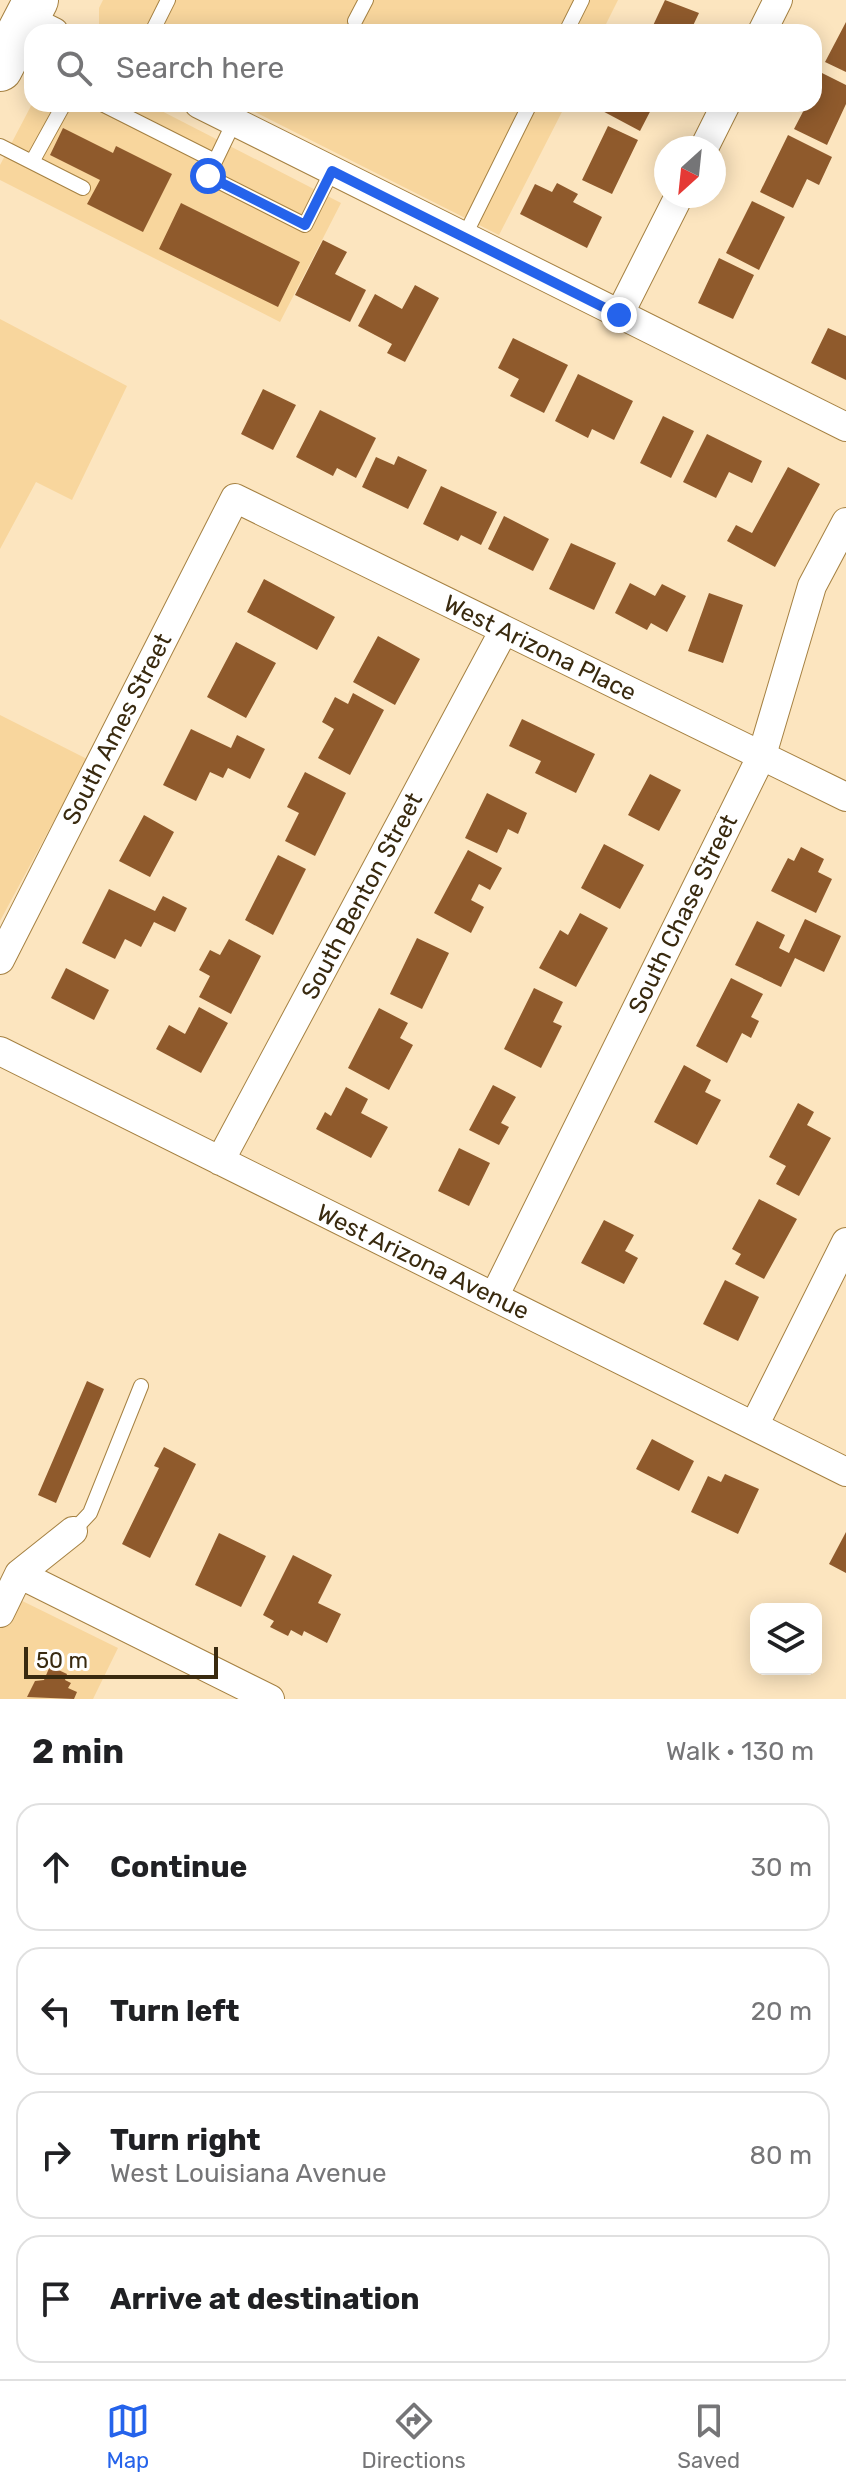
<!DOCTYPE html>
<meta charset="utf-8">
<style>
:root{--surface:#fff;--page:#f6f6f6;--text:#202124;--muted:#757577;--line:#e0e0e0;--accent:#2563eb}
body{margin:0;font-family:Rubik,sans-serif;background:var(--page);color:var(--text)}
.controls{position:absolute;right:24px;bottom:24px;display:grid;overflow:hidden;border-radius:16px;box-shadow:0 4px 20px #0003}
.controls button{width:72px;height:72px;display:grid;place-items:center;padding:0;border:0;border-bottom:2px solid var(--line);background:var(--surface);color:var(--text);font:40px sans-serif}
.compass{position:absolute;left:654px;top:136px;width:72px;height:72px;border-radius:50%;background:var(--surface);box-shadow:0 4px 20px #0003;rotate:207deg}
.scale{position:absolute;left:24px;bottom:20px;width:194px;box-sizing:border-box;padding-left:8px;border:4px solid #392a0f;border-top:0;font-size:22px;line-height:28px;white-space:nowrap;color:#392a0f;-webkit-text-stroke:6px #fff;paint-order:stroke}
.stop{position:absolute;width:24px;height:24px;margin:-18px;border:6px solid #2563eb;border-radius:50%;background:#fff}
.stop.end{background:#2563eb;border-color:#fff;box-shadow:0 2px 8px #0008}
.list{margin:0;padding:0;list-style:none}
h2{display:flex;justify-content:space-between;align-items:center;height:104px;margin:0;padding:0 32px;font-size:34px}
h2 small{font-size:26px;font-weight:400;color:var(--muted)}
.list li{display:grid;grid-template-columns:52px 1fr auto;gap:24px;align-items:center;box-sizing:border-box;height:128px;margin:0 16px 16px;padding:0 16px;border:2px solid var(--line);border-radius:24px}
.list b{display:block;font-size:30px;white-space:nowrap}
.list p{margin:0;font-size:26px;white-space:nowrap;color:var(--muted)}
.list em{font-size:26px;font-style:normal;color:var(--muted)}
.icon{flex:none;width:44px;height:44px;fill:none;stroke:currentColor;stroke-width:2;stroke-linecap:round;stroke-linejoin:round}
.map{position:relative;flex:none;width:846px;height:1699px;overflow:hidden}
.search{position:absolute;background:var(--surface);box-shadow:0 4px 20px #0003;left:24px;right:24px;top:24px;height:88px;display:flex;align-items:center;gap:20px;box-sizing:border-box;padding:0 28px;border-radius:24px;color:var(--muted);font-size:30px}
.sheet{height:680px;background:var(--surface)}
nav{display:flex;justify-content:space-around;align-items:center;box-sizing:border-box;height:112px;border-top:2px solid var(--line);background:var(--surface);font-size:22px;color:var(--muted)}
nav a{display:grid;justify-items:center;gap:4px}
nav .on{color:var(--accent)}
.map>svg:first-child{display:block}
</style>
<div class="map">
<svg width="846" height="1699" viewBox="0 0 846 1699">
<rect width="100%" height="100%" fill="#fce5bf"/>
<path fill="#f8d69d" d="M103,0H618L602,32H102L99,29V8Z
M32,104H148L341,203L280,322L0,180V165Z
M239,104H566L499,235Z
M0,319L127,386L72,500L36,482L0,549Z
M0,715L87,759L0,921Z
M0,1590L118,1648L93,1699H0Z"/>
<path fill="#8f5a2c" d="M665,0L699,13L690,32H650Z
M846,22V72L825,62Z
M822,73L846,85V104L827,145L794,129L807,104H814V89Z
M597,104H654L640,131L595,107Z
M608,126L638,140L612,194L582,180Z
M63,128L113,153L116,146L172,174L143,232L87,204L100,180L50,155Z
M788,135L832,157L819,185L807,179L793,208L760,192Z
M557,183L578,194L573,202L602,217L587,248L520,214L535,184L552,192Z
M752,201L785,217L759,270L726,253Z
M181,203L300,262L278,307L159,249Z
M323,240L347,252L335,274L366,290L350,322L295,295Z
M719,258L754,275L733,319L698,303Z
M415,285L439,298L405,362L387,353L392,344L358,326L375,294L402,309Z
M828,328L846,336V380L811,363Z
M513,338L568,365L544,413L510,396L519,379L498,368Z
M578,374L633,401L614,440L592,429L588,438L555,421Z
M263,389L296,405L273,450L241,434Z
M320,410L376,438L356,478L337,468L333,476L296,457Z
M663,416L694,431L671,478L640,463Z
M707,434L762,461L752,483L729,472L716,498L683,482Z
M398,456L427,470L408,509L362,487L376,457L394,465Z
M788,467L820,484L775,567L727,541L736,525L752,533Z
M441,486L497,512L481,545L461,535L458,541L423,524Z
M504,516L549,539L533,571L488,549Z
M571,543L616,563L594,610L549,589Z
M264,579L335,617L317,650L247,612Z
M630,583L655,596L662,584L686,596L667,632L651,623L647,630L615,613Z
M709,593L743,605L723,663L688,651Z
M378,636L420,659L395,705L353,682Z
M236,642L276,663L246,718L207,697Z
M353,693L384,710L350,775L318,758L334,729L322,722L335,697L348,704Z
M522,719L595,754L576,793L535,773L541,761L509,746Z
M191,729L231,748L237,735L265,749L250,779L228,768L223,778L210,772L196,801L163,785Z
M305,772L346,793L315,856L285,841L299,813L287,807Z
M650,774L681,790L659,831L628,815Z
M487,793L527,813L518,834L508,829L497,853L465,838Z
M144,815L174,832L150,877L119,861Z
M604,844L644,865L620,909L581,888Z
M801,847L824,859L818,872L832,879L816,913L771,891L788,858L794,861Z
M468,850L502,868L490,890L479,884L471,900L484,907L471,933L434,913Z
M278,855L306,869L273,935L245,920Z
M109,889L155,911L163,896L187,908L175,932L154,922L141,947L125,939L115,959L82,943Z
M580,913L608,928L576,987L539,968L560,930L568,935Z
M805,919L841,936L824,972L795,958L781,987L735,965L757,921L785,935L779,948L789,953Z
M417,938L449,953L422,1009L390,994Z
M229,939L261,956L231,1014L199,997L210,976L199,970L210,950L220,955Z
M66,968L109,990L94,1020L51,998Z
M731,978L763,994L751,1017L759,1021L751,1038L742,1033L727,1063L696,1046Z
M534,988L563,1002L553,1022L562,1026L541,1068L504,1049Z
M199,1007L228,1023L201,1073L156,1049L169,1025L185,1034Z
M379,1008L408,1023L400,1038L413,1045L389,1090L348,1068Z
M684,1065L711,1080L705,1092L721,1100L697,1145L654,1122Z
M493,1085L516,1097L501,1123L509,1127L499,1145L469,1130Z
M346,1087L368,1099L361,1113L388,1127L371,1158L316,1129L325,1112L331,1116Z
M798,1103L814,1112L807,1125L831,1138L799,1196L776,1184L786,1166L769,1157Z
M459,1148L490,1163L469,1206L438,1191Z
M759,1199L797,1219L764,1279L735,1264L741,1254L732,1249Z
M604,1220L634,1235L625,1251L638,1258L624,1284L581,1263Z
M725,1280L759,1297L738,1341L703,1324Z
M87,1381L104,1389L56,1503L38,1495Z
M652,1439L694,1461L679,1491L636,1469Z
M164,1447L196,1464L150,1558L122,1544L159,1468L154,1466Z
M725,1474L759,1489L738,1534L691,1512L708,1476L721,1482Z
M846,1532V1573L829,1564Z
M219,1533L266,1556L241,1607L195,1585Z
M293,1555L332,1575L318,1603L341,1614L327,1643L304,1631L302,1636L291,1630L288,1636L270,1627L274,1621L263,1615Z
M50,1666L67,1674L65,1680L71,1683L68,1688L77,1692L74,1699L27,1697L35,1681L44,1680Z"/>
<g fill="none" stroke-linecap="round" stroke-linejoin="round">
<g stroke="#a58142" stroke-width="16">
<path id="lane" d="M355,21L366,0
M152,32L168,0
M566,32L582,0
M102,104L215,161
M234,122L208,176L305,225L332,171
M0,146L83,188
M32,162L64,104
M464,237L530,104
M73,1531L90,1513L141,1386"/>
</g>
<g stroke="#a58142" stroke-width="30">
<path id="street" d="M26,18L54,32
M762,32L778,0
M199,104L846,427
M704,148L726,104
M619,315L679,196
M0,960L235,498L846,797
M0,1051L846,1472
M220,1161L503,632
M494,1297L762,755L812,586L846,522
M754,1426L846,1242
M19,1574L270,1699
M0,1613L19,1574L73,1531"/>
</g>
<g stroke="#a58142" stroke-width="46">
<path id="primary" d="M0,69L36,0"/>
</g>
<use href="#lane" stroke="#fff" stroke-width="14"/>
<use href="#street" stroke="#fff" stroke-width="28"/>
<use href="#primary" stroke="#fff" stroke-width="44"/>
</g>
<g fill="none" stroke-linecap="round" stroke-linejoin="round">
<path stroke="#2563eb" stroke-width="10" d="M208,176L305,225L332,171L619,315"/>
</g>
<g text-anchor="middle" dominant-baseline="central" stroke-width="8" stroke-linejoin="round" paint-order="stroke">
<g font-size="24" fill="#392a0f" stroke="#fff">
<text transform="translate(540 648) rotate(26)">West Arizona Place</text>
<text transform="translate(117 729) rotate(-63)">South Ames Street</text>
<text transform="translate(362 896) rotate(-62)">South Benton Street</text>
<text transform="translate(683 914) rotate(-64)">South Chase Street</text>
<text transform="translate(423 1262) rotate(26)">West Arizona Avenue</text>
</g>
</g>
</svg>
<div class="controls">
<button><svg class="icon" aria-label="layers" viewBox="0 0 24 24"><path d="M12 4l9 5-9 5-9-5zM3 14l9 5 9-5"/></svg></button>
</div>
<svg class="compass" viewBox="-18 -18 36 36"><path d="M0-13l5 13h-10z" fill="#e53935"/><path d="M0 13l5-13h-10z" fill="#757577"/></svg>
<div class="scale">50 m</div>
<div class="stop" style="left:208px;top:176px"></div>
<div class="stop end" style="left:619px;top:315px"></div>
<div class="search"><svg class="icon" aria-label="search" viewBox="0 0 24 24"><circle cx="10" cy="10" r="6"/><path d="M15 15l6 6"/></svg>Search here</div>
</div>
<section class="sheet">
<h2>2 min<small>Walk · 130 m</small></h2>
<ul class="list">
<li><svg class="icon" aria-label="ahead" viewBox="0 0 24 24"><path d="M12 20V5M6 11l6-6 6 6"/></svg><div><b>Continue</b></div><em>30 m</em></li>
<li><svg class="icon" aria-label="left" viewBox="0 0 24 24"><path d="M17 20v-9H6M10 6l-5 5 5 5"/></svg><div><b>Turn left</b></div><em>20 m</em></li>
<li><svg class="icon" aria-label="right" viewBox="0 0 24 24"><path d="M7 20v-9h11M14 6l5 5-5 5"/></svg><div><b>Turn right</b><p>West Louisiana Avenue</p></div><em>80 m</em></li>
<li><svg class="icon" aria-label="arrive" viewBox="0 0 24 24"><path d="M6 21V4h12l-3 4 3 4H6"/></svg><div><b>Arrive at destination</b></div></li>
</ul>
</section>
<nav>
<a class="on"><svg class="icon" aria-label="map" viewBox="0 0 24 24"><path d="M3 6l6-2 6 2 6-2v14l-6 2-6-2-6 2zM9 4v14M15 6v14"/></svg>Map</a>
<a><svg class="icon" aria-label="directions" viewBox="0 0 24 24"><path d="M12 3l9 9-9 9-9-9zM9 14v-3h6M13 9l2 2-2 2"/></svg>Directions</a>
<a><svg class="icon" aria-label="saved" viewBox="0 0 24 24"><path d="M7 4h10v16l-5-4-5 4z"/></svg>Saved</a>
</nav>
